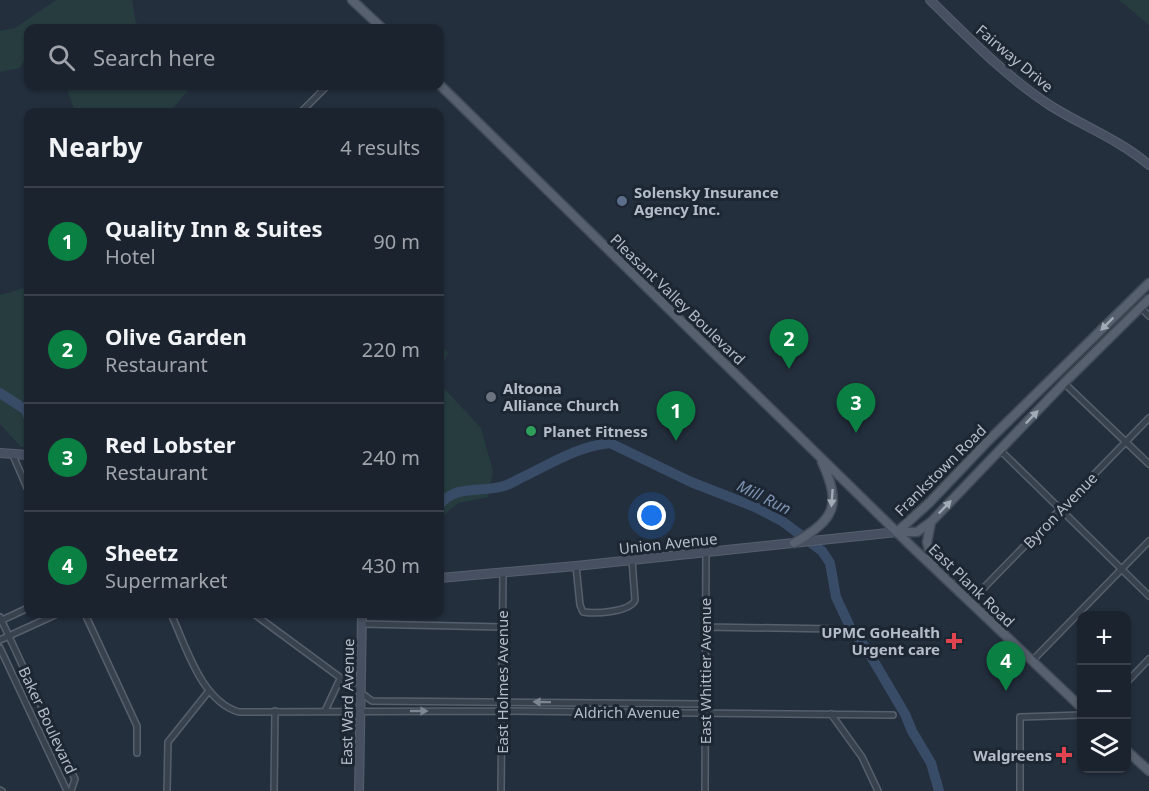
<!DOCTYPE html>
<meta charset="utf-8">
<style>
:root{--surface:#1b232e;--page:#282f3a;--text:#f1f3f6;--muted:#a0a4aa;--line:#39404a;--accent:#0b8043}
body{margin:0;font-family:"Noto Sans",sans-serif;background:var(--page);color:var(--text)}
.controls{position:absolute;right:18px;bottom:18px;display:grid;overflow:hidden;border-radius:12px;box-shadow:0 2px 4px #0004}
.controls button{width:54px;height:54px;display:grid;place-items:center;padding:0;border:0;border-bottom:2px solid var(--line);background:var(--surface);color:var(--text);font:30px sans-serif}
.you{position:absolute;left:652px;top:516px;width:21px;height:21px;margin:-15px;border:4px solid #fff;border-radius:50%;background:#1a73e8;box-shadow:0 0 0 9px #1a73e833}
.badge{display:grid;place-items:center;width:39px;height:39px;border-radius:50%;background:var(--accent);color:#fff;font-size:20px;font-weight:700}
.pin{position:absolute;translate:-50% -50px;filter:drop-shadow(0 2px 3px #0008)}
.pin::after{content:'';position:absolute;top:32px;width:21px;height:18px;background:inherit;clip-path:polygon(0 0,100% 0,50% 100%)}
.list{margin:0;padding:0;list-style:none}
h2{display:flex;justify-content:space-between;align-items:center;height:78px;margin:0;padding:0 24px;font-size:26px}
h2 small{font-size:20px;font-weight:400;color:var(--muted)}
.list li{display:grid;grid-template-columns:39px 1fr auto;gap:18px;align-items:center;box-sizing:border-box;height:108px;padding:0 24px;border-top:2px solid var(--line)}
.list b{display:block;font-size:22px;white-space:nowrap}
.list p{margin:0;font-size:20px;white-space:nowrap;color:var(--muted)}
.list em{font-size:20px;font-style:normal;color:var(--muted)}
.icon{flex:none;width:33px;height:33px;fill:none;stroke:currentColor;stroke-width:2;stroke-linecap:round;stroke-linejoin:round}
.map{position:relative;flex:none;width:1149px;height:791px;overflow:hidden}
.search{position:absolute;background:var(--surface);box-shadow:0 2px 4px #0004;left:24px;top:24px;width:420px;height:66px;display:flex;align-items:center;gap:15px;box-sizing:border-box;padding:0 21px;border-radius:12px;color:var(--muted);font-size:22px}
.panel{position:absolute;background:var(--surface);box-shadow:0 2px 4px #0004;left:24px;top:108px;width:420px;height:510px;border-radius:12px}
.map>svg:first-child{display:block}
</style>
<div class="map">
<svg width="1149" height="791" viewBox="0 0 1149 791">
<rect width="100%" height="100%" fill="#242f3e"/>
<path fill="#263c3f" d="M56,0H132L136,23L148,28H28V55L20,68L0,72V31L15,28Z
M1119,0H1149V25Z
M66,86H192L172,109L175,112H75Z
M28,287V318L27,325L28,327V448L21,447L0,424V295Z
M440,344L448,353L440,371L442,386L481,428L493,471L488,497L458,503L440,519Z"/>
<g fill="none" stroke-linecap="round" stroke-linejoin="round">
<path stroke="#394c67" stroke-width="10" d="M0,393L26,410L28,416
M440,504C457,484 481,493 504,486C511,484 518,479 525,476C552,463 579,446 610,443L691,482L755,507L782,521L822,551L830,563L836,597L851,629L866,648L905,714L912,731L931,763L939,791"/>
<g stroke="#565f6c" stroke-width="8">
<path id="street" d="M301,112L327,86
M1140,307L1149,316
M1064,383L1149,464
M1000,450L1149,596
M12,453L28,490
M576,566L580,605L583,612C596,614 630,612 635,600L632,560
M970,602L1149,418
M85,614L137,726V753
M171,614C186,646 201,701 239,712L502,711L893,715
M254,614L372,701L705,704
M0,617L75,779L71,791
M0,621L28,608
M362,624L502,627
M705,627L836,629
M0,640L57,614
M0,648L67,791
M1032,661L1149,541
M1126,683L1149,659
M325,711L340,679
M831,714L862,757L878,791
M0,790L2,791
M167,791L168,742L208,692
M274,791L275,711
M501,791L503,573
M705,791L706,552
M1020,791V717L1082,715"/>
</g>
<g stroke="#565f6c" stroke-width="10">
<path id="secondary" d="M930,0C968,37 1006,77 1051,106C1083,126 1120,140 1149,165
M0,453L28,455
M440,578L576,566L897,532
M359,791L362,614"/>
</g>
<g stroke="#414a57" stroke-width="11">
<path id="primary" d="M352,0L382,28
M440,85L911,546L1082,708
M931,522L927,542L934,567
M897,532L929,503L989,440L1149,283
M897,532H917L931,522L1064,383L1149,299
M794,543C835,519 842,506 822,462
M1126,750L1149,771"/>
</g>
<use href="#street" stroke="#38414e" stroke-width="5"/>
<use href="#secondary" stroke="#465061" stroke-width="8"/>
<use href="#primary" stroke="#56606e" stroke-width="8"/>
</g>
<defs><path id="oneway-solid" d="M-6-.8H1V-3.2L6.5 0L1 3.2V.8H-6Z" transform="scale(1.5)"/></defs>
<g fill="#a1aab7">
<use href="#oneway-solid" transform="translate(1107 324) rotate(135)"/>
<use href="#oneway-solid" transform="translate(1032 417) rotate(-46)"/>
<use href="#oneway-solid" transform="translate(832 498) rotate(94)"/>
<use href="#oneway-solid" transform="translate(945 507) rotate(-46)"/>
</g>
<g fill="#7c8592">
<use href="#oneway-solid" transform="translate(542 702) rotate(-179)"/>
<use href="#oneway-solid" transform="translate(419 711)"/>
</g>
<circle fill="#5c6f8a" stroke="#1d2633" stroke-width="2" cx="622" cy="201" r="6"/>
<circle fill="#6b7280" stroke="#1d2633" stroke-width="2" cx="491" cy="397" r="6"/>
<circle fill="#2e9e5b" stroke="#1d2633" stroke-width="2" cx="531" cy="431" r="6"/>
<g fill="#e0444e" stroke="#1d2633" stroke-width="2">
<path d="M951 632h6v6h6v6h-6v6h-6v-6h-6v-6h6z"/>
<path d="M1061 746h6v6h6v6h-6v6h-6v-6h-6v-6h6z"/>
</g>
<g text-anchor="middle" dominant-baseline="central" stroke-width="6" stroke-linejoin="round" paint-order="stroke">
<g font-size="15" fill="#b4bcc9" stroke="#1d2633">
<text transform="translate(1015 58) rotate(40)">Fairway Drive</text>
<text transform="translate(678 299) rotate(44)">Pleasant Valley Boulevard</text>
<text transform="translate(940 470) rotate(-45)">Frankstown Road</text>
<text transform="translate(1060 510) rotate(-46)">Byron Avenue</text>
<text transform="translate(668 543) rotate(-6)">Union Avenue</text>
<text transform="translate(972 585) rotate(44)">East Plank Road</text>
<text transform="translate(705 671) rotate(-90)">East Whittier Avenue</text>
<text transform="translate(502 682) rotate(-90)">East Holmes Avenue</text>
<text transform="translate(347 702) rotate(-89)">East Ward Avenue</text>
<text x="627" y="712">Aldrich Avenue</text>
<text transform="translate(48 720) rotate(65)">Baker Boulevard</text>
</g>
<g font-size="15" font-weight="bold" fill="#b4bcc9" stroke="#1d2633" text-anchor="start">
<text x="634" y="192">Solensky Insurance<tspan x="634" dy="17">Agency Inc.</tspan></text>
<text x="503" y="388">Altoona<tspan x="503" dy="17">Alliance Church</tspan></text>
<text x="543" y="431">Planet Fitness</text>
<text x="940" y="632" text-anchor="end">UPMC GoHealth<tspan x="940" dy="17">Urgent care</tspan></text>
<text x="1052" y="755" text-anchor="end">Walgreens</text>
</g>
<g font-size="16" font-style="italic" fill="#7c92b1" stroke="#1d2633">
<text transform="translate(764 497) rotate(26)">Mill Run</text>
</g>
</g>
</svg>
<div class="controls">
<button>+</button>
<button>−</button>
<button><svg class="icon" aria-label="layers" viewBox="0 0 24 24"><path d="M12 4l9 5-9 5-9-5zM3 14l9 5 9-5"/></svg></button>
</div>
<div class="you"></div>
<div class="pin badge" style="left:676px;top:441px">1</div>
<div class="pin badge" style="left:789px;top:369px">2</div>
<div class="pin badge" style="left:856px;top:433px">3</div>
<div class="pin badge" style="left:1006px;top:691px">4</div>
<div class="search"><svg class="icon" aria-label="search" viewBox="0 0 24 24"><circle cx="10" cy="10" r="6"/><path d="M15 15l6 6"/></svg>Search here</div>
<section class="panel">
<h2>Nearby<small>4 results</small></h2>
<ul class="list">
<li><span class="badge">1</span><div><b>Quality Inn &amp; Suites</b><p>Hotel</p></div><em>90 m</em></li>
<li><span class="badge">2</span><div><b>Olive Garden</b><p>Restaurant</p></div><em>220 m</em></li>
<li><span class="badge">3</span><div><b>Red Lobster</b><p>Restaurant</p></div><em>240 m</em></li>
<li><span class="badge">4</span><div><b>Sheetz</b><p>Supermarket</p></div><em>430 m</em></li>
</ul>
</section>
</div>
